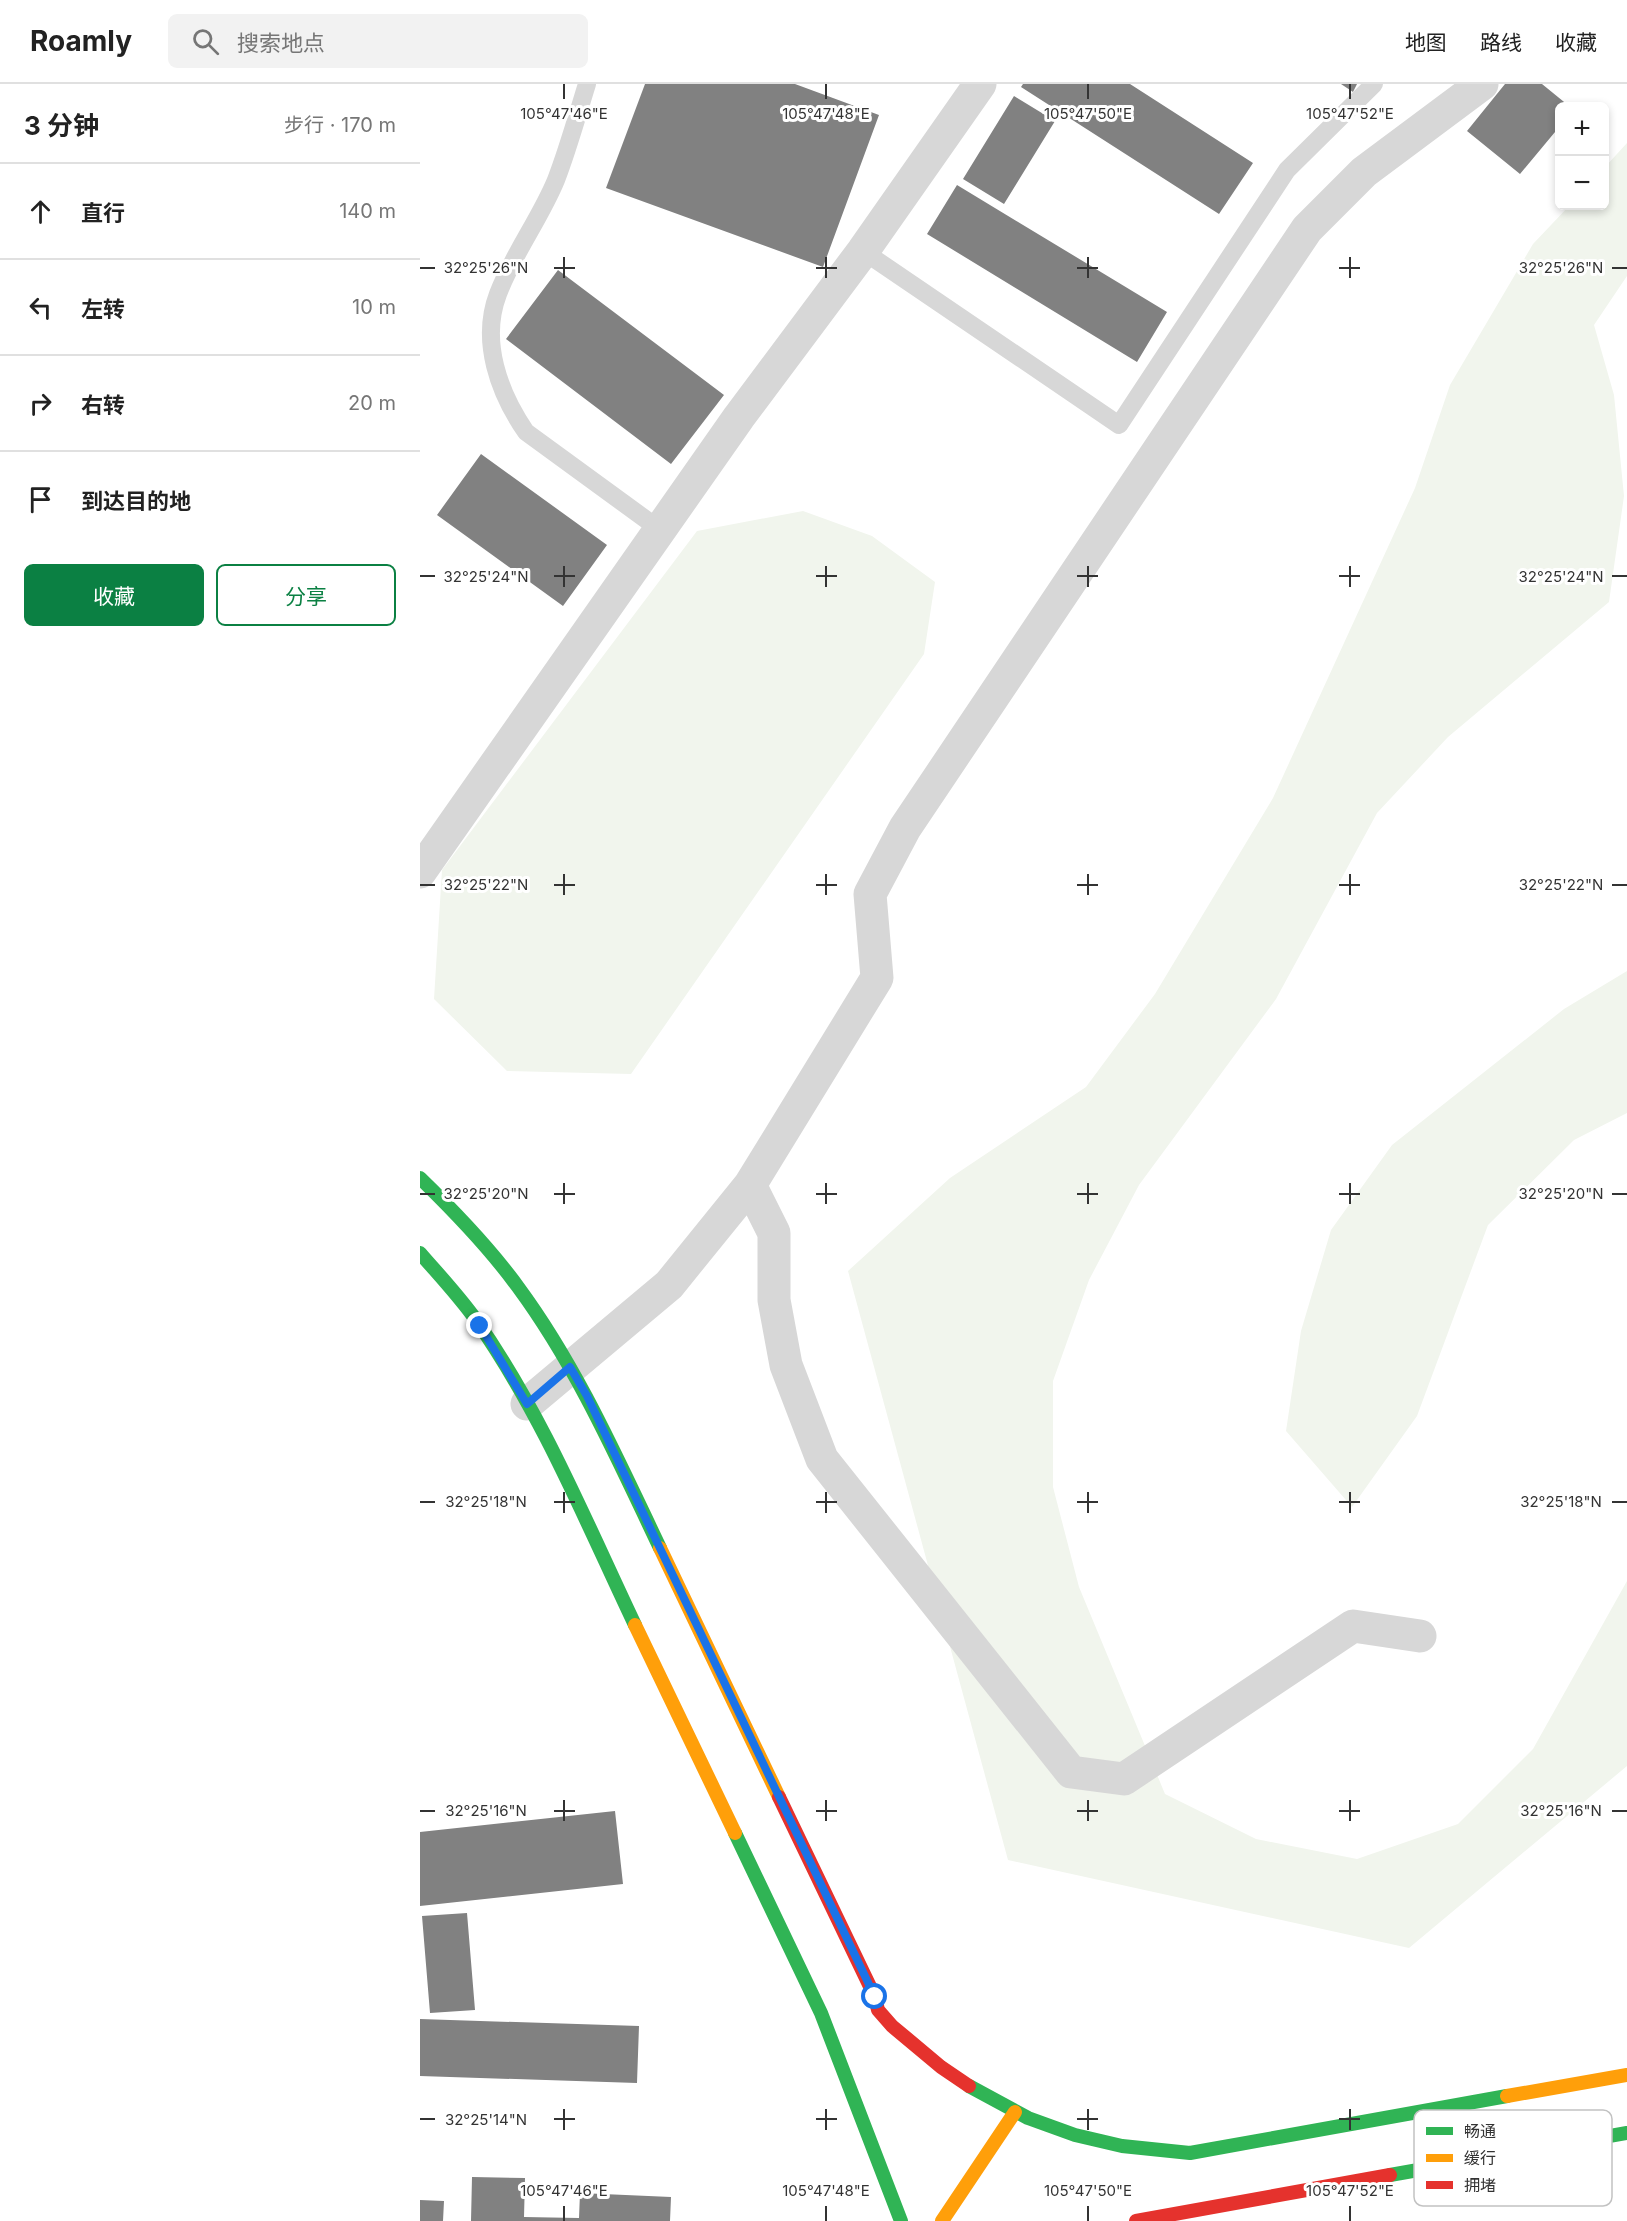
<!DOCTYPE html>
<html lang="zh">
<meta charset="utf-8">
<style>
:root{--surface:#fff;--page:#f2f2f2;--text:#222;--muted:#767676;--line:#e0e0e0;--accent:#0b8043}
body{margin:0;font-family:Inter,"Noto Sans SC",sans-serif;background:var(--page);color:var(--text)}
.controls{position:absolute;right:18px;top:18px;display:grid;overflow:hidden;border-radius:9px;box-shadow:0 3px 9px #0003}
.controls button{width:54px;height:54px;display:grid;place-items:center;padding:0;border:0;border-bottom:2px solid var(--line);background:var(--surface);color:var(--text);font:30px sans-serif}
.stop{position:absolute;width:18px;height:18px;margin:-14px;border:4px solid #1a73e8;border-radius:50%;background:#fff}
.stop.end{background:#1a73e8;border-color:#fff;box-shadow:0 2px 6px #0008}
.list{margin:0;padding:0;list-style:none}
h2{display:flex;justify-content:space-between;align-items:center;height:78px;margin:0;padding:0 24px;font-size:26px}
h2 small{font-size:20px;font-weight:400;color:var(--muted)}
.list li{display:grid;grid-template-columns:39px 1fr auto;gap:18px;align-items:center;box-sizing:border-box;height:96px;padding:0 24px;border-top:2px solid var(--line)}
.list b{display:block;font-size:22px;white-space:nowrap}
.list em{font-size:20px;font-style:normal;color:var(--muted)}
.actions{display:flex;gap:12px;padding:18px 24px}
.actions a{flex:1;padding:14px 0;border:2px solid var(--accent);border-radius:9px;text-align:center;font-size:21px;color:var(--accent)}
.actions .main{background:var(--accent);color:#fff}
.icon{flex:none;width:33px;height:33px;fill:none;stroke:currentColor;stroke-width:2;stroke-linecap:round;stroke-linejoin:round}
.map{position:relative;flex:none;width:1207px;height:2137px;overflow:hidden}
header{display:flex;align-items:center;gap:36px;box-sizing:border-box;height:84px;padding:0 30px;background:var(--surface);border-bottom:2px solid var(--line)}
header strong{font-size:28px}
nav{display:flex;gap:33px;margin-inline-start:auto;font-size:21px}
.search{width:420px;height:54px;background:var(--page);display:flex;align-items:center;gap:15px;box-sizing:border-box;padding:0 21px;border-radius:9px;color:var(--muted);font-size:22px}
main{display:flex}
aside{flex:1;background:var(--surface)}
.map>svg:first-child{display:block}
</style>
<header>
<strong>Roamly</strong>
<div class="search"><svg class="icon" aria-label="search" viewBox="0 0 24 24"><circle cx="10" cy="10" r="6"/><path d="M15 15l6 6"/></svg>搜索地点</div>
<nav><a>地图</a><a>路线</a><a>收藏</a></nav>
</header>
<main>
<aside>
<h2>3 分钟<small>步行 · 170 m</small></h2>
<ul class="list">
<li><svg class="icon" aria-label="ahead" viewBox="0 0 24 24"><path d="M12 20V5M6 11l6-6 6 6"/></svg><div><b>直行</b></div><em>140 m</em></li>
<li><svg class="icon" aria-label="left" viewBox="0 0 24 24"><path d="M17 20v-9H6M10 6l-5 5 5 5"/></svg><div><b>左转</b></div><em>10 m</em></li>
<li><svg class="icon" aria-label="right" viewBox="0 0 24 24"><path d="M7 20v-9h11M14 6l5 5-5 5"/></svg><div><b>右转</b></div><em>20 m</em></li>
<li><svg class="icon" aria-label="arrive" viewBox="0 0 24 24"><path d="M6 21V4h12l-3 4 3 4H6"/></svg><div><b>到达目的地</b></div></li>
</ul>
<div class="actions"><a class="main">收藏</a><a>分享</a></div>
</aside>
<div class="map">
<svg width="1207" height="2137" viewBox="0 0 1207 2137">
<rect width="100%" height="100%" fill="#fff"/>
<path fill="#f1f5ed" d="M1207,59V192L1174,241L1194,311L1204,412L1189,518L1028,653L957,729L856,915L719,1101L669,1196L633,1297V1403L659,1503L745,1710L836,1755L937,1775L1038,1740L1113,1665L1207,1497V1682L989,1864L588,1776L428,1187L530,1094L666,1003L735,910L853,714L995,404L1030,301L1113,160L1149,122H1184L1185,83Z
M383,427L452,452L515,498L504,570L211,990L87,987L14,915L22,786L277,447Z
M1207,887V1029L1154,1056L1068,1141L997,1332L932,1423L866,1347L881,1247L911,1146L972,1061L1144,925Z"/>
<path fill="#818181" d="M225,0H375L459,31L403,183L186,104Z
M603,0H710L833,79L799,130L601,3Z
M921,0H937L933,8Z
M1085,0H1122L1149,22H1140V42L1100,90L1047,47Z
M594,12L635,37L584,120L543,95Z
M537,101L747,228L717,278L507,150Z
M138,186L304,311L251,380L86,255Z
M61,370L187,461L143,522L17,431Z
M195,1727L203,1800L0,1822V1748Z
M47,1829L55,1926L10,1929L2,1832Z
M0,1935L219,1942L217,1999L0,1992Z
M52,2093L105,2094L104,2133L159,2134L160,2109L251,2113L250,2137H51Z
M0,2116L24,2117L23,2137H0Z"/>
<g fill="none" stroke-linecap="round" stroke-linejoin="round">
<path stroke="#d7d7d7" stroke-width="18" d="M167,0C157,32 148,65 136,96C120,135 93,170 78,210C60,257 79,309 106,348L239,445
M443,167L699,341L867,86L954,0"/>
<path stroke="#d7d7d7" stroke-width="33" d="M0,788L319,333L443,167L560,0
M330,1101L354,1149V1216L366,1281L402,1375L651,1688L704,1695L933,1542L1000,1552
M107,1320L249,1201L330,1101L457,894L450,810L485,744L887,145L944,88L1062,0"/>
<path stroke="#30b455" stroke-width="14" d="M0,1094C35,1128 69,1163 98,1203C157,1283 197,1374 240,1464
M0,1169C19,1191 39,1212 56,1236C122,1330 166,1438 215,1541
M315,1749L401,1929L481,2137
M549,2002L608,2034L655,2051L702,2062L770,2069L1087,2012
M970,2091L1207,2049"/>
<path stroke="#ff9f0a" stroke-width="14" d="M240,1464L359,1713
M215,1541L315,1749
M1087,2012L1207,1991
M522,2137L595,2028"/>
<path stroke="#e5322d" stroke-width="14" d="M359,1713L455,1913L458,1926L472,1942L521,1983L549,2002
M716,2137L970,2091"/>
</g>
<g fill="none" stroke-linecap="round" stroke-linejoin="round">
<path stroke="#1a73e8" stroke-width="8" d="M60,1242L107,1320L150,1283L167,1312L455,1913"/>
</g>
<path fill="none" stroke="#333" stroke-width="2" d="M144,0V15M406,0V15M668,0V15M930,0V15M144,173V194M406,173V194M668,173V194M930,173V194M0,184H15M134,184H155M396,184H417M657,184H678M919,184H940M1192,184H1207M144,482V503M406,482V503M668,482V503M930,482V503M0,492H15M134,492H155M396,492H417M657,492H678M919,492H940M1192,492H1207M144,790V811M406,790V811M668,790V811M930,790V811M0,801H15M134,801H155M396,801H417M657,801H678M919,801H940M1192,801H1207M144,1099V1120M406,1099V1120M668,1099V1120M930,1099V1120M0,1110H15M134,1110H155M396,1110H417M657,1110H678M919,1110H940M1192,1110H1207M144,1408V1429M406,1408V1429M668,1408V1429M930,1408V1429M0,1418H15M134,1418H155M396,1418H417M657,1418H678M919,1418H940M1192,1418H1207M144,1716V1737M406,1716V1737M668,1716V1737M930,1716V1737M0,1727H15M134,1727H155M396,1727H417M657,1727H678M919,1727H940M1192,1727H1207M144,2025V2046M406,2025V2046M668,2025V2046M930,2025V2046M0,2035H15M134,2035H155M396,2035H417M657,2035H678M919,2035H940M144,2122V2137M406,2122V2137M668,2122V2137M930,2122V2137"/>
<rect x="994" y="2026" width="198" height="96" rx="9" fill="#fff" stroke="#c2c2c2" stroke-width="1.5"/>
<rect x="1006" y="2043" width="27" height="8" fill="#30b455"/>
<rect x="1006" y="2070" width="27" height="8" fill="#ff9f0a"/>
<rect x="1006" y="2097" width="27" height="8" fill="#e5322d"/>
<g font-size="16" fill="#333">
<text x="1044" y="2053">畅通</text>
<text x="1044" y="2080">缓行</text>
<text x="1044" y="2107">拥堵</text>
</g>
<g font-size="15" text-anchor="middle" fill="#333" stroke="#fff" stroke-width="6" stroke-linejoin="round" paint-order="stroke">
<text x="144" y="35">105°47'46"E</text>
<text x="406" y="35">105°47'48"E</text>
<text x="668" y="35">105°47'50"E</text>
<text x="930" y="35">105°47'52"E</text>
<text x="66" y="189">32°25'26"N</text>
<text x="1141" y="189">32°25'26"N</text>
<text x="66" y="498">32°25'24"N</text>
<text x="1141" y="498">32°25'24"N</text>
<text x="66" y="806">32°25'22"N</text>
<text x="1141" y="806">32°25'22"N</text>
<text x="66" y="1115">32°25'20"N</text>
<text x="1141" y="1115">32°25'20"N</text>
<text x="66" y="1423">32°25'18"N</text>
<text x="1141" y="1423">32°25'18"N</text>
<text x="66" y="1732">32°25'16"N</text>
<text x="1141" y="1732">32°25'16"N</text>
<text x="66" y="2041">32°25'14"N</text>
<text x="144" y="2112">105°47'46"E</text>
<text x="406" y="2112">105°47'48"E</text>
<text x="668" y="2112">105°47'50"E</text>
<text x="930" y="2112">105°47'52"E</text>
</g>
</svg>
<div class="controls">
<button>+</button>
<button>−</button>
</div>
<div class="stop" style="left:455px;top:1913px"></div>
<div class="stop end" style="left:60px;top:1242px"></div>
</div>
</main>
